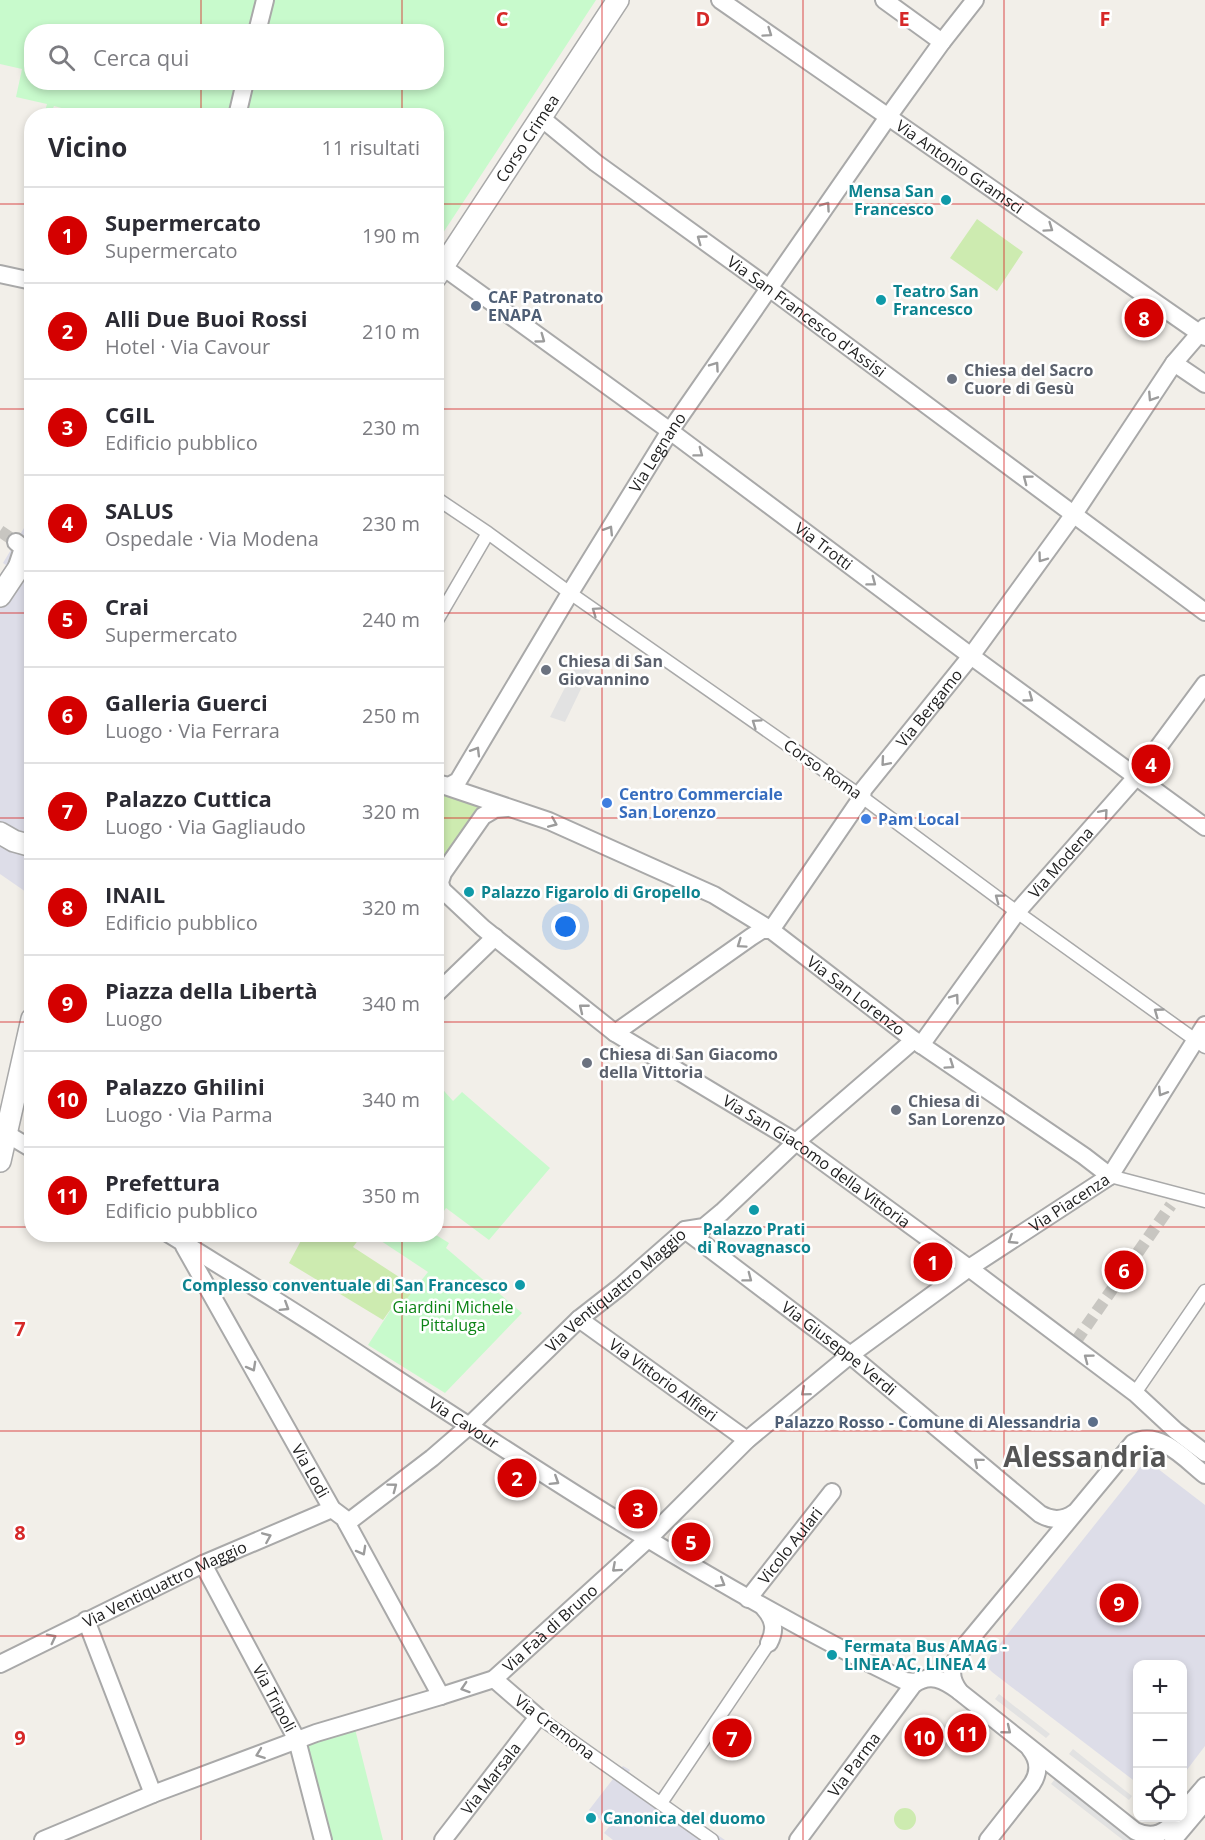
<!DOCTYPE html>
<html lang="it">
<meta charset="utf-8">
<style>
:root{--surface:#fff;--page:#f7f7f7;--text:#2b2b33;--muted:#7c7c81;--line:#e1e1e2;--accent:#d40000}
body{margin:0;font-family:"Open Sans",sans-serif;background:var(--page);color:var(--text)}
.controls{position:absolute;right:18px;bottom:18px;display:grid;overflow:hidden;border-radius:12px;box-shadow:0 3px 9px #0003}
.controls button{width:54px;height:54px;display:grid;place-items:center;padding:0;border:0;border-bottom:2px solid var(--line);background:var(--surface);color:var(--text);font:30px sans-serif}
.you{position:absolute;left:566px;top:927px;width:21px;height:21px;margin:-15px;border:4px solid #fff;border-radius:50%;background:#1a73e8;box-shadow:0 0 0 9px #1a73e833}
.badge{display:grid;place-items:center;width:39px;height:39px;border-radius:50%;background:var(--accent);color:#fff;font-size:20px;font-weight:700}
.pin{position:absolute;translate:-50% -50%;border:3px solid #fff;box-shadow:0 2px 6px #0006}
.list{margin:0;padding:0;list-style:none}
h2{display:flex;justify-content:space-between;align-items:center;height:78px;margin:0;padding:0 24px;font-size:26px}
h2 small{font-size:20px;font-weight:400;color:var(--muted)}
.list li{display:grid;grid-template-columns:39px 1fr auto;gap:18px;align-items:center;box-sizing:border-box;height:96px;padding:0 24px;border-top:2px solid var(--line)}
.list b{display:block;font-size:22px;white-space:nowrap}
.list p{margin:0;font-size:20px;white-space:nowrap;color:var(--muted)}
.list em{font-size:20px;font-style:normal;color:var(--muted)}
.icon{flex:none;width:33px;height:33px;fill:none;stroke:currentColor;stroke-width:2;stroke-linecap:round;stroke-linejoin:round}
.map{position:relative;flex:none;width:1205px;height:1840px;overflow:hidden}
.search{position:absolute;background:var(--surface);box-shadow:0 3px 9px #0003;left:24px;top:24px;width:420px;height:66px;display:flex;align-items:center;gap:15px;box-sizing:border-box;padding:0 21px;border-radius:24px;color:var(--muted);font-size:22px}
.panel{position:absolute;background:var(--surface);box-shadow:0 3px 9px #0003;left:24px;top:108px;width:420px;height:1134px;border-radius:24px}
.map>svg:first-child{display:block}
</style>
<div class="map">
<svg width="1205" height="1840" viewBox="0 0 1205 1840">
<rect width="100%" height="100%" fill="#f2efe9"/>
<path fill="#cdebb0" d="M977,219L1023,252L997,291L950,258Z
M436,791L485,806L436,872Z
M304,1235H362L353,1247L416,1288L401,1307L395,1303L383,1320L289,1263Z
M894 1819a11 11 0 1 1 22 0a11 11 0 1 1-22 0Z"/>
<path fill="#c8facc" fill-rule="evenodd" d="M0,0H596L437,242L436,116H91L54,106L50,115H44L47,104L16,97L22,69L0,64ZM32,32H436V82H32Z
M437,1083L453,1101L462,1092L550,1168L489,1240L446,1208L437,1221Z
M372,1235H436L449,1243L446,1248L522,1313L445,1393L368,1345L395,1303L401,1306L428,1272Z
M355,1729L383,1840H328L305,1745Z"/>
<path fill="#e2e2e2" d="M579,660L591,668L565,722L550,717Z
M999,1694L1050,1734L1046,1738L995,1699Z
M1073,1749L1132,1796L1129,1800L1069,1754Z
M1055,1779L1133,1840H1123L1051,1784Z"/>
<path fill="#dddde8" d="M30,518L32,890L26,892L0,874V575L6,565L3,563Z
M1148,1464L1153,1465L1205,1505V1746L1183,1775L1182,1664H1138L1137,1783L992,1672L988,1668V1662L991,1655L1136,1473L1140,1467Z
M623,1766L630,1770L627,1775L657,1795L660,1790L666,1795L667,1800L725,1840H613L604,1833L609,1827L589,1810Z"/>
<g fill="none" stroke-linecap="round" stroke-linejoin="round">
<path stroke="#c8c6c1" stroke-width="12" stroke-dasharray="12 6" stroke-linecap="butt" d="M0,531L16,542
M1076,1341L1171,1205"/>
<g stroke="#a9a9a9" stroke-width="15">
<path id="pedestrian" d="M436,498L488,533L570,593L862,797L1017,912L1205,1047
M436,622L488,533
M1110,1176L1205,1201
M1135,1393L1205,1291
M538,1717L712,1840
M661,1803L769,1643"/>
</g>
<g stroke="#a9a9a9" stroke-width="20">
<g id="minor">
<path id="s1" d="M720,0L1205,337"/>
<path d="M884,0L942,42"/>
<path d="M257,32L265,0"/>
<path d="M237,116L245,82"/>
<path id="s2" d="M540,117L596,163L769,288L1205,612"/>
<path id="s3" d="M443,267L670,431L971,656L1205,827"/>
<path d="M0,274L32,281"/>
<path d="M1174,363L1205,384"/>
<path d="M16,542L23,548L17,566"/>
<path id="s4" d="M436,783L449,786L458,781L570,593L670,431L888,117L942,42L975,0"/>
<path id="s5" d="M442,785L549,821L714,895L771,930L914,1040L1084,1156L1110,1176"/>
<path id="s6" d="M436,884L483,928L615,1033L796,1142L969,1268L1135,1393L1176,1431L1205,1453"/>
<path d="M442,890L440,882L443,873L483,816L495,809L507,808"/>
<path d="M436,994L495,937"/>
<path id="s7" d="M615,1033L751,937L762,930H771L862,797L863,790L971,656L1074,514L1174,363L1205,327"/>
<path id="s8" d="M921,1045L1017,912L1137,776L1205,684"/>
<path d="M7,1134L32,1149"/>
<path id="s9" d="M685,1230L850,1355L1040,1514C1052,1521 1063,1521 1074,1513"/>
<path id="s10" d="M169,1234C222,1267 275,1299 327,1333C515,1456 702,1582 905,1681L915,1682L920,1680"/>
<path id="s11" d="M184,1246L332,1509L344,1518L441,1696"/>
<path id="s12" d="M579,1319L747,1440"/>
<path id="s13" d="M347,1523L432,1458L469,1426L579,1319L620,1287L685,1230L704,1227L722,1212L796,1142L914,1040"/>
<path id="s14" d="M203,1564L297,1740L323,1840"/>
<path id="s15" d="M748,1599L832,1492"/>
<path d="M764,1608C774,1619 776,1630 769,1643"/>
<path d="M86,1620L153,1794"/>
<path id="s16" d="M0,1664L203,1564L332,1509"/>
<path d="M1187,1807L1205,1786"/>
<path d="M1179,1818C1166,1832 1154,1840 1135,1831L960,1692C944,1672 955,1659 968,1642L1133,1443C1159,1429 1185,1459 1205,1475"/>
<path id="s17" d="M43,1840L153,1794L316,1733L441,1696L494,1679L648,1539L747,1440L850,1355L969,1268L1110,1176L1205,1025"/>
<path id="s18" d="M443,1840L538,1717L494,1679"/>
<path id="s19" d="M798,1840L913,1685C930,1672 944,1680 959,1691"/>
<path d="M988,1840L1032,1784C1040,1772 1039,1760 1030,1749"/>
<path d="M1173,1840L1205,1802"/>
</g>
</g>
<g stroke="#a9a9a9" stroke-width="24">
<g id="tertiary">
<path id="s20" d="M436,277L618,0"/>
<path d="M0,596L32,548"/>
<path d="M0,833L14,841L32,846"/>
<path d="M0,1161L32,1019"/>
</g>
</g>
<use href="#pedestrian" stroke="#fff" stroke-width="12"/>
<use href="#minor" stroke="#fff" stroke-width="16"/>
<use href="#tertiary" stroke="#fff" stroke-width="21"/>
</g>
<defs><path id="oneway-chevron" d="M-2-3.5L2.5 0L-2 3.5" fill="none" stroke-width="1.6" stroke-linecap="round" stroke-linejoin="round" transform="scale(1.5)"/></defs>
<g stroke="#9c9c9c">
<use href="#oneway-chevron" transform="translate(768 33) rotate(35)"/>
<use href="#oneway-chevron" transform="translate(826 206) rotate(-55)"/>
<use href="#oneway-chevron" transform="translate(1049 228) rotate(35)"/>
<use href="#oneway-chevron" transform="translate(701 239) rotate(-144)"/>
<use href="#oneway-chevron" transform="translate(541 339) rotate(36)"/>
<use href="#oneway-chevron" transform="translate(715 366) rotate(-55)"/>
<use href="#oneway-chevron" transform="translate(1152 397) rotate(123)"/>
<use href="#oneway-chevron" transform="translate(699 453) rotate(37)"/>
<use href="#oneway-chevron" transform="translate(1027 479) rotate(-143)"/>
<use href="#oneway-chevron" transform="translate(609 530) rotate(-58)"/>
<use href="#oneway-chevron" transform="translate(1042 558) rotate(126)"/>
<use href="#oneway-chevron" transform="translate(872 582) rotate(37)"/>
<use href="#oneway-chevron" transform="translate(596 611) rotate(-145)"/>
<use href="#oneway-chevron" transform="translate(1029 698) rotate(36)"/>
<use href="#oneway-chevron" transform="translate(756 723) rotate(-145)"/>
<use href="#oneway-chevron" transform="translate(476 751) rotate(-59)"/>
<use href="#oneway-chevron" transform="translate(885 762) rotate(131)"/>
<use href="#oneway-chevron" transform="translate(1104 813) rotate(-49)"/>
<use href="#oneway-chevron" transform="translate(553 823) rotate(23)"/>
<use href="#oneway-chevron" transform="translate(999 898) rotate(-143)"/>
<use href="#oneway-chevron" transform="translate(741 944) rotate(145)"/>
<use href="#oneway-chevron" transform="translate(955 998) rotate(-54)"/>
<use href="#oneway-chevron" transform="translate(583 1008) rotate(-141)"/>
<use href="#oneway-chevron" transform="translate(1158 1012) rotate(-144)"/>
<use href="#oneway-chevron" transform="translate(950 1065) rotate(34)"/>
<use href="#oneway-chevron" transform="translate(1162 1092) rotate(122)"/>
<use href="#oneway-chevron" transform="translate(1012 1240) rotate(147)"/>
<use href="#oneway-chevron" transform="translate(748 1278) rotate(37)"/>
<use href="#oneway-chevron" transform="translate(285 1307) rotate(32)"/>
<use href="#oneway-chevron" transform="translate(1088 1358) rotate(-143)"/>
<use href="#oneway-chevron" transform="translate(252 1367) rotate(61)"/>
<use href="#oneway-chevron" transform="translate(805 1392) rotate(140)"/>
<use href="#oneway-chevron" transform="translate(978 1462) rotate(-140)"/>
<use href="#oneway-chevron" transform="translate(555 1481) rotate(32)"/>
<use href="#oneway-chevron" transform="translate(393 1487) rotate(-37)"/>
<use href="#oneway-chevron" transform="translate(267 1537) rotate(-23)"/>
<use href="#oneway-chevron" transform="translate(362 1551) rotate(61)"/>
<use href="#oneway-chevron" transform="translate(616 1568) rotate(138)"/>
<use href="#oneway-chevron" transform="translate(721 1583) rotate(31)"/>
<use href="#oneway-chevron" transform="translate(52 1638) rotate(-27)"/>
<use href="#oneway-chevron" transform="translate(465 1688) rotate(162)"/>
<use href="#oneway-chevron" transform="translate(1007 1730) rotate(39)"/>
<use href="#oneway-chevron" transform="translate(260 1754) rotate(160)"/>
</g>
<path fill="none" stroke="#d62828" stroke-width="1.5" stroke-opacity="0.55" d="M201,0V32M402,0V32M602,0V1840M803,0V1840M1004,0V1840M201,82V116M402,82V116M0,204H32M436,204H1205M0,409H32M436,409H1205M0,613H32M436,613H1205M0,818H32M436,818H1205M0,1022H32M436,1022H1205M0,1227H32M436,1227H1205M201,1234V1840M402,1234V1840M0,1431H1205M0,1636H1205"/>
<g fill="#0f9aa8" stroke="#fff" stroke-width="2">
<circle cx="946" cy="200" r="6"/>
<circle cx="881" cy="300" r="6"/>
<circle cx="469" cy="892" r="6"/>
<circle cx="754" cy="1210" r="6"/>
<circle cx="520" cy="1285" r="6"/>
<circle cx="832" cy="1655" r="6"/>
<circle cx="591" cy="1818" r="6"/>
</g>
<g fill="#5c6f8a" stroke="#fff" stroke-width="2">
<circle cx="476" cy="306" r="6"/>
<circle cx="1093" cy="1422" r="6"/>
</g>
<g fill="#6b7280" stroke="#fff" stroke-width="2">
<circle cx="952" cy="379" r="6"/>
<circle cx="546" cy="670" r="6"/>
<circle cx="587" cy="1063" r="6"/>
<circle cx="896" cy="1110" r="6"/>
</g>
<g fill="#3f7fe0" stroke="#fff" stroke-width="2">
<circle cx="607" cy="803" r="6"/>
<circle cx="866" cy="819" r="6"/>
</g>
<g text-anchor="middle" dominant-baseline="central" stroke-width="5" stroke-linejoin="round" paint-order="stroke">
<g font-size="16" fill="#222" stroke="#fff">
<text stroke="none"><textPath href="#s20" startOffset="166">Corso Crimea</textPath></text>
<text stroke="none"><textPath href="#s1" startOffset="292">Via Antonio Gramsci</textPath></text>
<text stroke="none"><textPath href="#s2" startOffset="333">Via San Francesco d'Assisi</textPath></text>
<text stroke="none"><textPath href="#s4" startOffset="408">Via Legnano</textPath></text>
<text stroke="none"><textPath href="#s3" startOffset="472">Via Trotti</textPath></text>
<text stroke="none"><textPath href="#s7" startOffset="462">Via Bergamo</textPath></text>
<text transform="translate(823 769) rotate(35)">Corso Roma</text>
<text stroke="none"><textPath href="#s8" startOffset="230">Via Modena</textPath></text>
<text stroke="none"><textPath href="#s5" startOffset="468">Via San Lorenzo</textPath></text>
<text stroke="none"><textPath href="#s6" startOffset="472">Via San Giacomo della Vittoria</textPath></text>
<text stroke="none"><textPath href="#s17" startOffset="1228">Via Piacenza</textPath></text>
<text stroke="none"><textPath href="#s13" startOffset="356">Via Ventiquattro Maggio</textPath></text>
<text stroke="none"><textPath href="#s9" startOffset="194">Via Giuseppe Verdi</textPath></text>
<text stroke="none"><textPath href="#s12" startOffset="104">Via Vittorio Alfieri</textPath></text>
<text stroke="none"><textPath href="#s10" startOffset="350">Via Cavour</textPath></text>
<text stroke="none"><textPath href="#s11" startOffset="258">Via Lodi</textPath></text>
<text stroke="none"><textPath href="#s15" startOffset="68">Vicolo Aulari</textPath></text>
<text stroke="none"><textPath href="#s16" startOffset="183">Via Ventiquattro Maggio</textPath></text>
<text stroke="none"><textPath href="#s17" startOffset="555">Via Faà di Bruno</textPath></text>
<text stroke="none"><textPath href="#s14" startOffset="152">Via Tripoli</textPath></text>
<text transform="translate(555 1727) rotate(37)">Via Cremona</text>
<text stroke="none"><textPath href="#s19" startOffset="94">Via Parma</textPath></text>
<text stroke="none"><textPath href="#s18" startOffset="78">Via Marsala</textPath></text>
</g>
<g font-size="16" font-weight="bold" fill="#0d838f" stroke="#fff" text-anchor="start">
<text x="934" y="191" text-anchor="end">Mensa San<tspan x="934" dy="18">Francesco</tspan></text>
<text x="893" y="291">Teatro San<tspan x="893" dy="18">Francesco</tspan></text>
<text x="481" y="892">Palazzo Figarolo di Gropello</text>
<text x="754" y="1229" text-anchor="middle">Palazzo Prati<tspan x="754" dy="18">di Rovagnasco</tspan></text>
<text x="508" y="1285" text-anchor="end">Complesso conventuale di San Francesco</text>
<text x="844" y="1646">Fermata Bus AMAG -<tspan x="844" dy="18">LINEA AC, LINEA 4</tspan></text>
<text x="603" y="1818">Canonica del duomo</text>
</g>
<g font-size="16" font-weight="bold" fill="#4e5e75" stroke="#fff" text-anchor="start">
<text x="488" y="297">CAF Patronato<tspan x="488" dy="18">ENAPA</tspan></text>
<text x="1081" y="1422" text-anchor="end">Palazzo Rosso - Comune di Alessandria</text>
</g>
<g font-size="16" font-weight="bold" fill="#5b616d" stroke="#fff" text-anchor="start">
<text x="964" y="370">Chiesa del Sacro<tspan x="964" dy="18">Cuore di Gesù</tspan></text>
<text x="558" y="661">Chiesa di San<tspan x="558" dy="18">Giovannino</tspan></text>
<text x="599" y="1054">Chiesa di San Giacomo<tspan x="599" dy="18">della Vittoria</tspan></text>
<text x="908" y="1101">Chiesa di<tspan x="908" dy="18">San Lorenzo</tspan></text>
</g>
<g font-size="16" font-weight="bold" fill="#366cbe" stroke="#fff" text-anchor="start">
<text x="619" y="794">Centro Commerciale<tspan x="619" dy="18">San Lorenzo</tspan></text>
<text x="878" y="819">Pam Local</text>
</g>
<g font-size="16" fill="#0c8416" stroke="#fff">
<text x="453" y="1307">Giardini Michele<tspan x="453" dy="18">Pittaluga</tspan></text>
</g>
<g font-size="28" font-weight="bold" fill="#555" stroke="#fff">
<text x="1085" y="1456">Alessandria</text>
</g>
</g>
<g font-size="20" text-anchor="middle" font-weight="bold" fill="#d62828" stroke="#fff" stroke-width="5" stroke-linejoin="round" paint-order="stroke">
<text x="502" y="26">C</text>
<text x="703" y="26">D</text>
<text x="904" y="26">E</text>
<text x="1105" y="26">F</text>
<text x="20" y="1336">7</text>
<text x="20" y="1540">8</text>
<text x="20" y="1745">9</text>
</g>
</svg>
<div class="controls">
<button>+</button>
<button>−</button>
<button><svg class="icon" aria-label="locate" viewBox="0 0 24 24"><circle cx="12" cy="12" r="6"/><path d="M12 2v4M12 18v4M2 12h4M18 12h4"/></svg></button>
</div>
<div class="you"></div>
<div class="pin badge" style="left:933px;top:1262px">1</div>
<div class="pin badge" style="left:517px;top:1478px">2</div>
<div class="pin badge" style="left:638px;top:1509px">3</div>
<div class="pin badge" style="left:1151px;top:764px">4</div>
<div class="pin badge" style="left:691px;top:1542px">5</div>
<div class="pin badge" style="left:1124px;top:1270px">6</div>
<div class="pin badge" style="left:732px;top:1738px">7</div>
<div class="pin badge" style="left:1144px;top:318px">8</div>
<div class="pin badge" style="left:1119px;top:1603px">9</div>
<div class="pin badge" style="left:924px;top:1737px">10</div>
<div class="pin badge" style="left:967px;top:1733px">11</div>
<div class="search"><svg class="icon" aria-label="search" viewBox="0 0 24 24"><circle cx="10" cy="10" r="6"/><path d="M15 15l6 6"/></svg>Cerca qui</div>
<section class="panel">
<h2>Vicino<small>11 risultati</small></h2>
<ul class="list">
<li><span class="badge">1</span><div><b>Supermercato</b><p>Supermercato</p></div><em>190 m</em></li>
<li><span class="badge">2</span><div><b>Alli Due Buoi Rossi</b><p>Hotel · Via Cavour</p></div><em>210 m</em></li>
<li><span class="badge">3</span><div><b>CGIL</b><p>Edificio pubblico</p></div><em>230 m</em></li>
<li><span class="badge">4</span><div><b>SALUS</b><p>Ospedale · Via Modena</p></div><em>230 m</em></li>
<li><span class="badge">5</span><div><b>Crai</b><p>Supermercato</p></div><em>240 m</em></li>
<li><span class="badge">6</span><div><b>Galleria Guerci</b><p>Luogo · Via Ferrara</p></div><em>250 m</em></li>
<li><span class="badge">7</span><div><b>Palazzo Cuttica</b><p>Luogo · Via Gagliaudo</p></div><em>320 m</em></li>
<li><span class="badge">8</span><div><b>INAIL</b><p>Edificio pubblico</p></div><em>320 m</em></li>
<li><span class="badge">9</span><div><b>Piazza della Libertà</b><p>Luogo</p></div><em>340 m</em></li>
<li><span class="badge">10</span><div><b>Palazzo Ghilini</b><p>Luogo · Via Parma</p></div><em>340 m</em></li>
<li><span class="badge">11</span><div><b>Prefettura</b><p>Edificio pubblico</p></div><em>350 m</em></li>
</ul>
</section>
</div>
